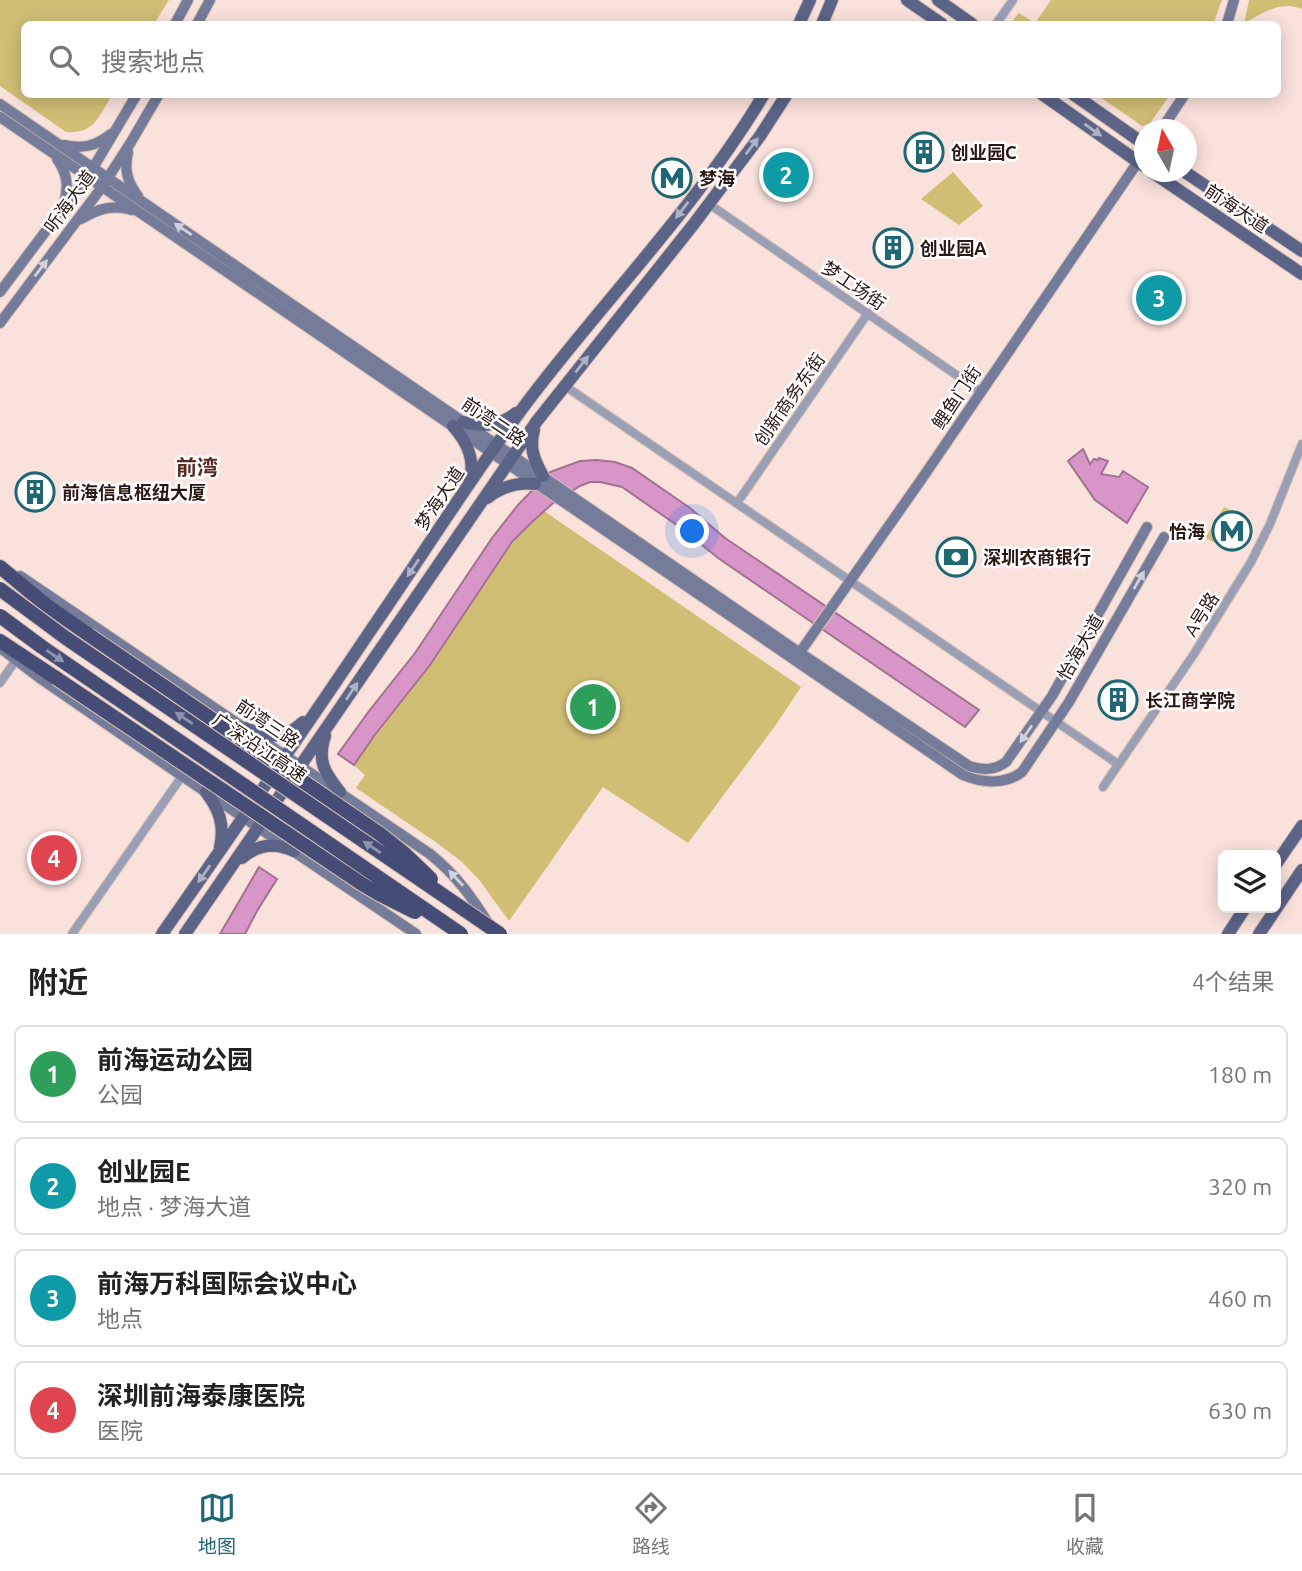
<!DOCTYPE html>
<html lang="zh">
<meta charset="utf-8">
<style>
:root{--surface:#fff;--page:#f6f6f6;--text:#222;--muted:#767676;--line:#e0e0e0;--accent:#206776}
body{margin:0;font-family:Ubuntu,"Noto Sans SC",sans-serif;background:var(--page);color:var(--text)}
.controls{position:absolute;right:21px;bottom:21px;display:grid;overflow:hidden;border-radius:10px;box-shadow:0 4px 18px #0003}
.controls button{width:63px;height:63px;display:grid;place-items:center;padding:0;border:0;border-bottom:2px solid var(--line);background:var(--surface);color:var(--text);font:35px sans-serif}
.compass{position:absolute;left:1134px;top:119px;width:63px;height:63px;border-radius:50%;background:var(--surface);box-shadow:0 4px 18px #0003;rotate:351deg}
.you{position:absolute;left:693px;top:532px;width:24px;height:24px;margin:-18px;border:5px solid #fff;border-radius:50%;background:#1a73e8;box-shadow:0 0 0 10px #1a73e833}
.badge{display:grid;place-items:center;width:46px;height:46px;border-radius:50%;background:var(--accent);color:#fff;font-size:23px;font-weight:700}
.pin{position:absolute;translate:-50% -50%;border:4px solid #fff;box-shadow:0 2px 7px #0006}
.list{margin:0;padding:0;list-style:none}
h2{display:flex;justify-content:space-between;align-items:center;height:91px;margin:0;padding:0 28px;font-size:30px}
h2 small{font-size:23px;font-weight:400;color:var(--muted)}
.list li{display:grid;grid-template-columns:46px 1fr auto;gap:21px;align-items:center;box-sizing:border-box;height:98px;margin:0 14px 14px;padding:0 14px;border:2px solid var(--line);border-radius:10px}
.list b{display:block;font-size:26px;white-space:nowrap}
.list p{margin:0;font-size:23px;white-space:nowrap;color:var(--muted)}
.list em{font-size:23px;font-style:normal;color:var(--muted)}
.icon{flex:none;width:38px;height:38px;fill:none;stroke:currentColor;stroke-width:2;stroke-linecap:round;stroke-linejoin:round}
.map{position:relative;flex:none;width:1302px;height:934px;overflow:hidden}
.search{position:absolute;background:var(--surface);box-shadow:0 4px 18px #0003;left:21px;right:21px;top:21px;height:77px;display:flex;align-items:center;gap:18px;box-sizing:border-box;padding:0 24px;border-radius:10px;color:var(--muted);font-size:26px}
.sheet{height:539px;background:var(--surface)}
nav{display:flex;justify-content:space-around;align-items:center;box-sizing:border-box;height:98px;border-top:2px solid var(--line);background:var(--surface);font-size:19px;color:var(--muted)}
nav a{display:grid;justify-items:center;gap:4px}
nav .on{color:var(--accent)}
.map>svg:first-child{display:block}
</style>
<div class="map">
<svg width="1302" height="934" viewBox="0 0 1302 934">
<rect width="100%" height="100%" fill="#fae2dc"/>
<path fill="#d1be75" d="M0,0H169L154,24H24V94L112,95C99,116 95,134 66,132L0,86Z
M1051,0H1222L1213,24H1010L1019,13L1035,23Z
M1249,0H1302V9C1282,0 1261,13 1244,24Z
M1097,95L1170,94V95L1150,123L1142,126Z
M953,172L983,206L959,225L921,199Z
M1224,507L1247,518V520L1235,550L1233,551L1205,538Z
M544,511L801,687L775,726L688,843L603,787L509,921L480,881L462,862L437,843L356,788L365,775L354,765C378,730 407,697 432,662C467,611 497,552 544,511Z"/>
<path fill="#d795c8" stroke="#a47091" stroke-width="2" d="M1083,449L1090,464L1094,459L1098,460L1099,458L1108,461L1101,474L1119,477L1123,471L1148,487L1127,523L1095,500L1068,461Z
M597,460L615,462L632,468L690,508L725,538L979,710L965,727L718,558L681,528L622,487L600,482H590L580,486L552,504L532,522L512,542L430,665L374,736L354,765L338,754L369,711L415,653L492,538L518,505L550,472L580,461Z
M259,867L277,879L257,911L245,934H220Z"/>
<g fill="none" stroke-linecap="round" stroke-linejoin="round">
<g stroke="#d5beb8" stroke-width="10">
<path id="street" d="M996,24L1013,0
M709,204L981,392
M565,386L1118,764
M737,503L868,313
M0,683L16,660
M1103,787L1194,654L1251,562L1270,524L1302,444
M72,934L182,776"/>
</g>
<g stroke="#d5beb8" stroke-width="12">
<path id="secondary" d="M175,24L188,0
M197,24L210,0
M1227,24L1234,0
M0,104L787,644L969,766C982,770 994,771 1006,762L1052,696L1147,527
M0,117L963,775C982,783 1005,785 1022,772L1069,702L1164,537
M1161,130L1185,94
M64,145C83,149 96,146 111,134
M128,152C124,169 127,182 138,196
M57,159C67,173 69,186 64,203
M81,219C98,209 112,204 132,210
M0,292L93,168L137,94
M0,323L102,187L131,142L159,94
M20,576L430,854C457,876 471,896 490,926
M3,650L41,679L182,776L416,934
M796,658L921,480L1144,153"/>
</g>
<g stroke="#d5beb8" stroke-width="14">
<path id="primary" d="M907,0L942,24
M938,0L972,24
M799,24L810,0
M822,24L832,0
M1042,94L1144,166
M1073,94L1144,144
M1152,172L1302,274
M1185,172L1302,251
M463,422C483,427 500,426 516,413
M453,426C468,443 476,461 469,483
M534,430C529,447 534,460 543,476
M487,498C501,487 517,482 535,484
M245,728C268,738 284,740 303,722
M325,736C317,761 324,772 340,792
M206,792C219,809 225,825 220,847
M242,858C258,844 275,842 294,851
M1276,864L1302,826
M162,934C234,831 305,728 375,624C425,551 472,476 525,405C603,301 697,207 764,94
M185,934L537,421L693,225L760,136L787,94
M1228,934L1245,908
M1259,934L1302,870"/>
</g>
<g stroke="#d5beb8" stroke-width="16">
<path id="highway" d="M0,567L46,605L89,635
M0,641L56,678"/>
</g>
<use href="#street" stroke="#9a9fb4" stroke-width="8"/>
<use href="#secondary" stroke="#757c9a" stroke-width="10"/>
<use href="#primary" stroke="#5b6387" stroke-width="12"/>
<use href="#highway" stroke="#454d76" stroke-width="14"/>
<g stroke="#d5beb8" stroke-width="16" stroke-linecap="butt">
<path id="highway-bridge" d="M0,589L66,638L500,934
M0,616L42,647L461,934
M89,635L380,834L405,854L431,879
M56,678L362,884L379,894L415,912"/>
</g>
<use href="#highway-bridge" stroke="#454d76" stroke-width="14"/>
</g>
<defs><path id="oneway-solid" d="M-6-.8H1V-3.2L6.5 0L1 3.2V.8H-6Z" transform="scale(1.75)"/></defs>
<g fill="#adb1c3">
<use href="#oneway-solid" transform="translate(1093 130) rotate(35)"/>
<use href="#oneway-solid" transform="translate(752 146) rotate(-53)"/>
<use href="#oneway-solid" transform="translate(682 210) rotate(128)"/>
<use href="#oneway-solid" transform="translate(582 364) rotate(-52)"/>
<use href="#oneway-solid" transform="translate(413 568) rotate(124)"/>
<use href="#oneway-solid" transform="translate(352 691) rotate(-56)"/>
<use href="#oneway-solid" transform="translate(204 874) rotate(125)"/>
</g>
<g fill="#cfd1dc">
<use href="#oneway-solid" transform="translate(183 229) rotate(-146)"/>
<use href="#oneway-solid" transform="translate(41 268) rotate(-53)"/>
<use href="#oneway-solid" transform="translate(1139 580) rotate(-60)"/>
<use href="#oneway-solid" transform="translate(1026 734) rotate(125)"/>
<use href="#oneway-solid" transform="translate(456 878) rotate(-133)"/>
</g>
<g fill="#8f94ad">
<use href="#oneway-solid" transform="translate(55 656) rotate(34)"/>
<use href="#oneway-solid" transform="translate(184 718) rotate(-146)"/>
<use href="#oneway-solid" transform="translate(372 847) rotate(-146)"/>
</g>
<defs>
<g id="building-ring" transform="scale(2.0125)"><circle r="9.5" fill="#fff" stroke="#206776" stroke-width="1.5"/><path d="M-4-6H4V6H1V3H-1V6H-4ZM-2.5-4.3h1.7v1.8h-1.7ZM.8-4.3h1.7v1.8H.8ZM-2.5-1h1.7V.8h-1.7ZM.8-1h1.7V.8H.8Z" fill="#206776"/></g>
<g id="metro-ring" transform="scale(2.0125)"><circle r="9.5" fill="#fff" stroke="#206776" stroke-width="1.5"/><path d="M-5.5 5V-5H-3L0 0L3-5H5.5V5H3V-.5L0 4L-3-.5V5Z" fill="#206776"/></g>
<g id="bank-ring" transform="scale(2.0125)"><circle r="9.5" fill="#fff" stroke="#206776" stroke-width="1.5"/><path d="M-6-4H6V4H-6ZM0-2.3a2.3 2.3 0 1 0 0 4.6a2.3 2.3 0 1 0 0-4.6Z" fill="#206776"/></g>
</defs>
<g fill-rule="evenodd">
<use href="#building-ring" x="924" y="152"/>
<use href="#metro-ring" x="672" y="178"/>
<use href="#building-ring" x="893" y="248"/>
<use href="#building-ring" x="35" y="492"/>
<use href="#metro-ring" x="1232" y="531"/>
<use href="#bank-ring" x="956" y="557"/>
<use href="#building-ring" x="1118" y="700"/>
</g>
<g text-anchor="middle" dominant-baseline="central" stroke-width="5" stroke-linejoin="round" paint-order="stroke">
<g font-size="18" font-weight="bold" fill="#2c1812" stroke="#fff" text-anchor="start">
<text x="951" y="152">创业园C</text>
<text x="699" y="178">梦海</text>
<text x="920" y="248">创业园A</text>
<text x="62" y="492">前海信息枢纽大厦</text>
<text x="1205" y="531" text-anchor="end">怡海</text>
<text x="983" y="557">深圳农商银行</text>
<text x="1145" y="700">长江商学院</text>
</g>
<g font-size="18" fill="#2c1812" stroke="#fff">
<text transform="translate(69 201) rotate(-54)">听海大道</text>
<text transform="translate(1237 208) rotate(34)">前海大道</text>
<text transform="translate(854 285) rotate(34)">梦工场街</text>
<text transform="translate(956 397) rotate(-56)">鲤鱼门街</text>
<text transform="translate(789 399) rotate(-55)">创新商务东街</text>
<text transform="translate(494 421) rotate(34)">前湾二路</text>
<text transform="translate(439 498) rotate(-56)">梦海大道</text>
<text transform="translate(1201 614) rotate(-58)">A号路</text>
<text transform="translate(1080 647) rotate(-60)">怡海大道</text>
<text transform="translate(268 723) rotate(34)">前湾三路</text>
<text transform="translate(260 747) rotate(34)">广深沿江高速</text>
</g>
<g font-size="21" font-weight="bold" fill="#582b20" stroke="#fff">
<text x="197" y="467">前湾</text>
</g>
</g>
</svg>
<div class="controls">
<button><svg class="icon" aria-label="layers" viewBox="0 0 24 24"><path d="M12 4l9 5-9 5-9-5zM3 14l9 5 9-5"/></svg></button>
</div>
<svg class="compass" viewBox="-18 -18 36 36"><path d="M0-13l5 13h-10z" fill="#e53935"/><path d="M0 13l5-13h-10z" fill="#767676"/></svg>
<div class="you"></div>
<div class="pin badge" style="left:593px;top:707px;background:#2e9e5b">1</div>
<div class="pin badge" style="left:786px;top:175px;background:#0f9aa8">2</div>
<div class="pin badge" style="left:1159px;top:298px;background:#0f9aa8">3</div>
<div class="pin badge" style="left:54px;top:858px;background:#e0444e">4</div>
<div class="search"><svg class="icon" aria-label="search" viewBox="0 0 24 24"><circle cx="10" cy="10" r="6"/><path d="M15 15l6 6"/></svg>搜索地点</div>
</div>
<section class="sheet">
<h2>附近<small>4个结果</small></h2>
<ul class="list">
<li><span class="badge" style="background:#2e9e5b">1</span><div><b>前海运动公园</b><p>公园</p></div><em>180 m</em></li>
<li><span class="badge" style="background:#0f9aa8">2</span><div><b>创业园E</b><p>地点 · 梦海大道</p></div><em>320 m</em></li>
<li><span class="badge" style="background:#0f9aa8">3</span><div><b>前海万科国际会议中心</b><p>地点</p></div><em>460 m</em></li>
<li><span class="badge" style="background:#e0444e">4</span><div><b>深圳前海泰康医院</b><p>医院</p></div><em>630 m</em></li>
</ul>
</section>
<nav>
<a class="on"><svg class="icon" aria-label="map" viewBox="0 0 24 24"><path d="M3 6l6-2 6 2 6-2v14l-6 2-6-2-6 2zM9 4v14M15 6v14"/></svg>地图</a>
<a><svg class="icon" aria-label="directions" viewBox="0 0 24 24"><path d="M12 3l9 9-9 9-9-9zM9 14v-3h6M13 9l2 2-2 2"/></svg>路线</a>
<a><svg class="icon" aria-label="saved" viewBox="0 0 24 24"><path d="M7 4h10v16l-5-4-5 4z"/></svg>收藏</a>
</nav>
